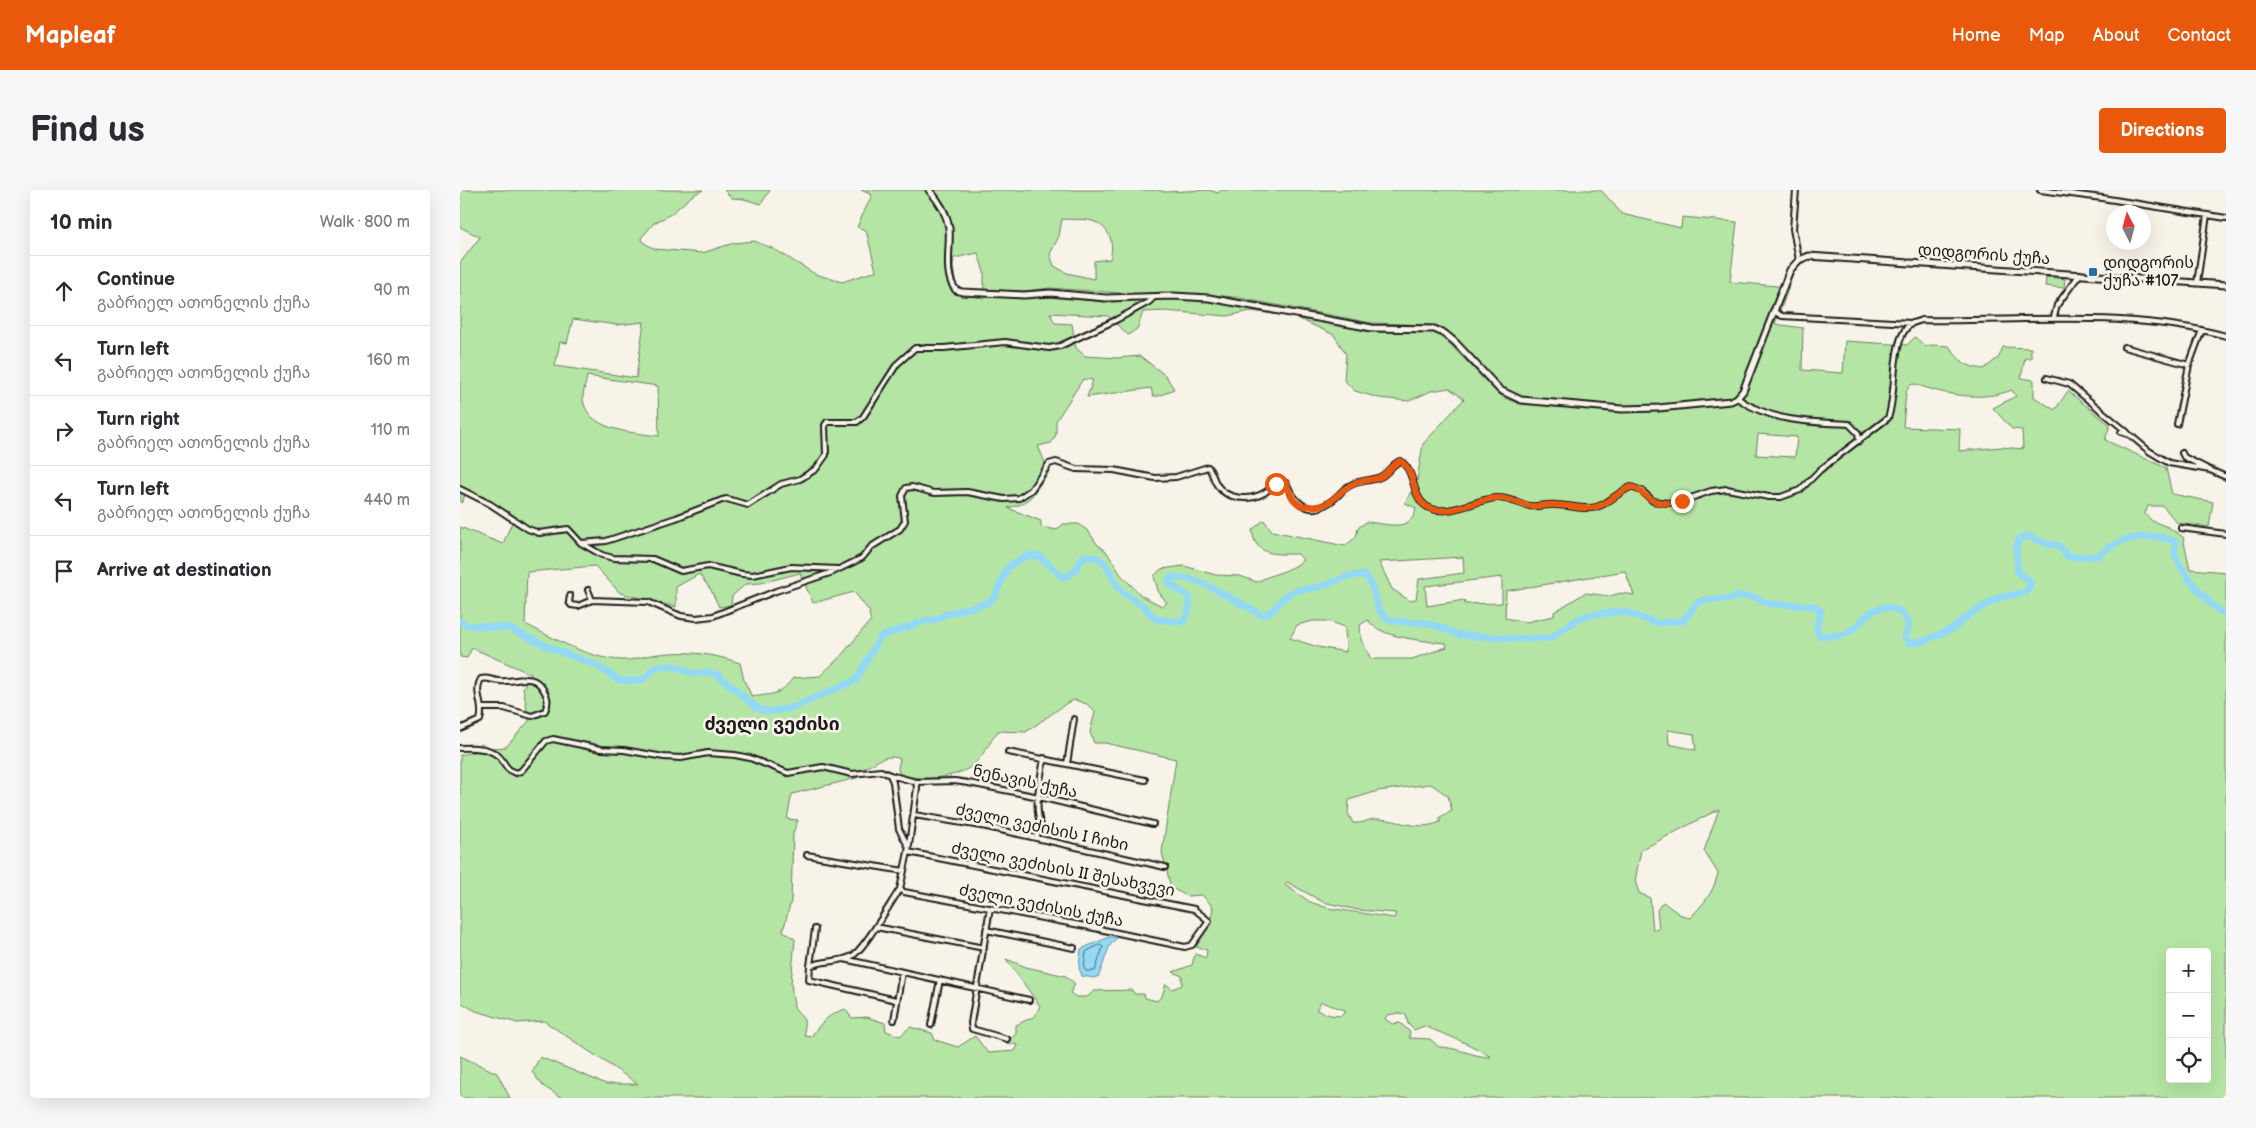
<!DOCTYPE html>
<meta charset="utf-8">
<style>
:root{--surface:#fff;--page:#f7f7f7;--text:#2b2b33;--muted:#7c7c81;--line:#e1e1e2;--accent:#ea580c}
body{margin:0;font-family:"Balsamiq Sans","Noto Sans Georgian",sans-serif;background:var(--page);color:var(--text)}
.controls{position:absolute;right:15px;bottom:15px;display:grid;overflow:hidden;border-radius:5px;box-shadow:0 5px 20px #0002}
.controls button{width:45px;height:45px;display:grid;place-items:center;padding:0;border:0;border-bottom:1px solid var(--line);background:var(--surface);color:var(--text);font:25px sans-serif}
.compass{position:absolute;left:1646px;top:15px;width:45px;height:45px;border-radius:50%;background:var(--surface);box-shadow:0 5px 20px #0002;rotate:354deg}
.stop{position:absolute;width:15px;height:15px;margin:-11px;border:4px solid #ea580c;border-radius:50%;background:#fff}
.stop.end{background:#ea580c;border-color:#fff;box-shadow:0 1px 5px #0008}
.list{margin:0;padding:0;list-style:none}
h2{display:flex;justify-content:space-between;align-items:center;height:65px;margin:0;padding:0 20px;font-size:21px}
h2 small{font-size:16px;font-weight:400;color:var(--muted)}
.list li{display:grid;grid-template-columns:32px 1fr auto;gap:15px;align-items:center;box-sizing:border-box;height:70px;padding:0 20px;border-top:1px solid var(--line)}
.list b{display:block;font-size:19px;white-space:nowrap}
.list p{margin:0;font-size:16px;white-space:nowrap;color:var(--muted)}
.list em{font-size:16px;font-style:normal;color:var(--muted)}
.icon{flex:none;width:28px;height:28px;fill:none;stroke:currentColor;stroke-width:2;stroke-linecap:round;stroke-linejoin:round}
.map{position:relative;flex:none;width:1766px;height:908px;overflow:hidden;border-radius:5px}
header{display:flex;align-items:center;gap:30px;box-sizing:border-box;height:70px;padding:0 25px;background:var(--accent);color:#fff}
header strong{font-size:24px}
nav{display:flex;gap:28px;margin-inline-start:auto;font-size:18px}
.intro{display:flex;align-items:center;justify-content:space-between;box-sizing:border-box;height:120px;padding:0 30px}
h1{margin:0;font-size:35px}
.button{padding:12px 22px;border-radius:5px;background:var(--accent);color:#fff;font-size:18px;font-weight:700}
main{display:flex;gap:30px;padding:0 30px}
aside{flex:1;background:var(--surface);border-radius:5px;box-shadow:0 5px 20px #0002}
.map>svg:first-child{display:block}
</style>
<header>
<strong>Mapleaf</strong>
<nav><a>Home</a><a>Map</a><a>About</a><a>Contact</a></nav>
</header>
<div class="intro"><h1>Find us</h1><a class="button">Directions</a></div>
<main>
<aside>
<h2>10 min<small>Walk · 800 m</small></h2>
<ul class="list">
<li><svg class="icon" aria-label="ahead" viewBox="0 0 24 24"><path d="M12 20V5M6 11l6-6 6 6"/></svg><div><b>Continue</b><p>გაბრიელ ათონელის ქუჩა</p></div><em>90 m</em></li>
<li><svg class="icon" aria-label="left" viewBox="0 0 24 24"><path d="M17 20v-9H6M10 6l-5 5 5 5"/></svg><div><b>Turn left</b><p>გაბრიელ ათონელის ქუჩა</p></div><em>160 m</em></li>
<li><svg class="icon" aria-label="right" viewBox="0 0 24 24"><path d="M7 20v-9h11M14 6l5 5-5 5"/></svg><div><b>Turn right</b><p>გაბრიელ ათონელის ქუჩა</p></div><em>110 m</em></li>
<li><svg class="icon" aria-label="left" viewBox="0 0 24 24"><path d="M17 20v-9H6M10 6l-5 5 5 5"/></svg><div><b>Turn left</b><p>გაბრიელ ათონელის ქუჩა</p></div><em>440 m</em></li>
<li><svg class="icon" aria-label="arrive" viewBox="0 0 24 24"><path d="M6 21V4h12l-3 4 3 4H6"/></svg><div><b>Arrive at destination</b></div></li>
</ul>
</aside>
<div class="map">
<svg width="1766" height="908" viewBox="0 0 1766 908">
<rect width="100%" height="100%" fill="#f7f3e8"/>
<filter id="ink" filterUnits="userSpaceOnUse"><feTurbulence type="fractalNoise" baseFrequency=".02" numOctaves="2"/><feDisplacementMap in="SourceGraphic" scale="10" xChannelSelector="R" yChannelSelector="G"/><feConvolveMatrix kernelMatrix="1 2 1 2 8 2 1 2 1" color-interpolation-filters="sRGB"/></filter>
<g filter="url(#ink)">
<path fill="#b5e5a4" stroke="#688060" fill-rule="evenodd" d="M0,0H243L233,5L211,24L194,33L181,48L184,53L195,59L242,63L274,53L294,51L314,59L355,84L382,92L416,81L406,40L397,37L412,5L401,0H698L705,2L749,0L758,3L761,0H1141L1162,24L1221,38L1222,27L1277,32L1270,92L1329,97L1315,134L1343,138L1342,180L1383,183L1385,151L1447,155L1455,147L1466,157L1469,155L1489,156C1499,171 1506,177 1524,179L1539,167L1543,157L1571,158V168H1565L1561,188L1574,190V207L1595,220L1608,201L1650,235L1645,250L1706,278L1712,304L1753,312L1749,337L1717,333L1703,316H1688L1685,324L1692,331L1708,337L1723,347L1730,379L1766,382V908H102L83,896L72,882L80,867L146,894H178L84,831L57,833L16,821L0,812V565L32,558L46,557L69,531L63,498L71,484L12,458L7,468L0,467V337L43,354L52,332L29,317L5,305L2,313L0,312V73L20,47L0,37ZM602,29C611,30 626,28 635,32C651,39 654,54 650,69L634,71V89L607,83L594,76L590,64L599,46ZM518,63L524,82V100L565,101L590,98L675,104L702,102L750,105L774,107L912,133L975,135L987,140L1042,197L1059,205L1058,213L1044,208L1034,200L989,153L974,142H910L847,128L749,111L711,109L647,112L592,107L571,108L506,105L502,99L496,95L493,77L494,68ZM704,121L767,126L791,121L835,127L874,145L886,164L884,190L895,201L919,208L949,211L971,201L989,198L1004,209L963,254L957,290L945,313L956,318C952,344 925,333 906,332L898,338L896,347L885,356L812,341L804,330L792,340C795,367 816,364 838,364L843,370C831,382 812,383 797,392L780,386L756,385L724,376L701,379L694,386L698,401L707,413L702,416L682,406L661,385L646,361L637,354L629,342L619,334H603L597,340L581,337V331L548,318L562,314L571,307L589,282L578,256L591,253L596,245V231L623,189L633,190L627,207L691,198L693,206H699L714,199L706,186L680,166L658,168L625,166L616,158L612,134L595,133L590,123L648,126L668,145L677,139L683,122ZM113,129L157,135L184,132L176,188L95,176L100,152L107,153ZM127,186L198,196L199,246C176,243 131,241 124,214C121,206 126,194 127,186ZM1455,194C1485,205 1521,212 1552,200L1556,206L1533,218L1552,239L1562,240L1563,259L1541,257L1499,261L1500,239L1443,237L1446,202L1450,195ZM1298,244L1337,247L1335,267L1296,265ZM1003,367L1004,383L959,389L956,409L950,411L932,399L919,372ZM135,376L160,403L216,417V397L239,384L251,400L259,417L271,415L272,406L286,394L301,393L340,383L353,413L394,402L410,422L409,425L411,430L380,467L360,486L333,488C318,507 314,503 292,507L284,490L280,473C251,463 223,460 192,465C183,466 172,471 162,470C129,469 94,448 65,434L67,382ZM1165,381L1174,405L1161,403L1149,406L1125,403L1094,422V426L1066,432L1045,428L1046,401ZM1042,387V413L1005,414L1004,410L967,416L965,396ZM908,430C919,448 965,451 986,453L987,457L952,469H911L901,449L900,435ZM853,431H868L885,437L886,462L858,457L830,448L837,435ZM615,510L627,514L635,522L630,542L634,553H645L716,569L702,662L711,698L727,706L742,705L753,717L750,735L736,757L747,760L746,768L735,764L732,775L713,782L722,786V795L712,799L706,794L702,806L697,811L685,808L684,804H674L672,800L634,801L627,807H616L610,803L615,794L606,786L566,777L546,769L580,816L575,826L556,835V844L546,853L558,855L555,861L528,863L515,846L498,857L475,850L472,843L450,837L440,846L426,841L425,833L407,827L392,828L385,819C368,825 361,832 351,847L345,846L344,830L334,817L331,793L335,749L323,741L331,711L333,643L338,630L327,629L332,604L397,588V581C412,578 423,561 440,569L438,578L439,583C457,592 497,589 513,575C523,566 530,552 538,541L566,542L607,513ZM1208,540L1234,544L1236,560L1209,554ZM971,594L988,606L992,621L980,627V632C957,642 939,629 916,629C908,629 904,634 893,633L888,623L889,610L918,601ZM1259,619L1244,661L1258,683C1253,704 1244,713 1230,728L1219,724L1203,712L1197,720L1199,739L1193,740L1190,708L1179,703L1175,691L1181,660ZM827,692L863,712L898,720L936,723L934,728L868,718L850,712L825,695ZM1710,762H1747V889H1710ZM861,812L885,820L886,821L881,826L870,825L856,820ZM939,823L946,824L948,834L954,840L964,836C986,845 1012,854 1031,867C1013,867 997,857 979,857L970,849L949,848L950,842L940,833L932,834L925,829L927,825Z
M264,0H310L301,14L284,9L272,8Z
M1586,87L1605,89L1604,98L1585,96Z
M0,866L37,883L50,908H0Z"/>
<path fill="#93d9f5" stroke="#638d9e" d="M649,747H657L649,757L639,786L634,788L622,786L619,778L621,759Z"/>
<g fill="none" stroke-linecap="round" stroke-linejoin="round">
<path stroke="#4c6873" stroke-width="1" d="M640,755L643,757L635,781H626L624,778L626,762Z"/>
<path stroke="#93d9f5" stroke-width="7" d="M0,432L7,435L48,438L96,460L136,475L157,489L165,491L182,490L188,486L192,480L198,477L214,476L234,484L246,482L258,485L297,518L305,521H314L332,518L396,490L420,447L467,430H475L486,424L527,413L534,408L547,379L553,373L570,365L579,366L603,387C616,385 617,376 624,366L635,367L644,372L660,400L684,417L696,429L723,432C729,424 730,418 729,407L708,393L711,387L731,389L745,394L802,425C815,424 819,407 832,402C841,398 853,399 862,396C877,391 888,384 904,385L910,392L919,420L925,427L932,431L968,433L1000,445L1059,449L1090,448L1118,429L1129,425L1154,422H1164L1197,433L1223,431L1237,413L1244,410L1272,409L1276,406L1295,407L1306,413L1315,414L1355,416L1361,421L1357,435V442L1361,446C1371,446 1382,447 1391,441C1399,436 1403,427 1411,422C1427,413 1442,418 1449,434L1445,447L1449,453L1462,452L1494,438L1510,424L1538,408L1567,402L1571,392L1558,383L1556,357L1559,349L1567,346L1591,355H1598L1608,367L1638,366C1657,347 1691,341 1716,352C1716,356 1714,359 1715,363C1715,375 1754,422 1766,424"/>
<g stroke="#1c1c1c" stroke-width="8">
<path id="minor" d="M1336,0L1333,39L1339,70
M1580,0L1642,8L1766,28
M1737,93L1747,25
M1313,121L1322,126L1451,133
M1594,127L1597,115L1620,84
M1664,157L1729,175
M1587,188L1609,194L1667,242
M1277,208C1311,232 1349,232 1389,234L1398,243L1399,251
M1717,234L1729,175L1742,140
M1661,242L1670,245L1689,261L1709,273L1750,280L1766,287
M1722,263L1724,267L1750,280
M0,299L30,314L68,339L79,343L108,339L121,353L142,365L153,368L193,369L221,381L248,376L282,384L293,385L331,377L378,379
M1721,338L1766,344
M121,353L146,351L216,328L262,310L267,309L288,315L321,294L340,289L356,279L366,265L365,235L367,232H397L403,227L437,174L455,158H484L545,152L589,158L600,156L656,130L689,112L694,107
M128,400L132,410L188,412L221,426L236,428L253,426L316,401L373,382L402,368L411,357L440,339L445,331L442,306L446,298L452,297L474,303L507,302L544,309L559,308L571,300L589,274L596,272L616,279L654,280L695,288L716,287L748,277C753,283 753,289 757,295C767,310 790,311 804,303C810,299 815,294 821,291L826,293C836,315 851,328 874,309C879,305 883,299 889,296C899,289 912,292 922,286C929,282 932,274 940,271C956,280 951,306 966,316C984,329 1017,309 1036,308C1048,307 1058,314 1070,316C1078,317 1088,314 1096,315C1107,315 1120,319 1131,318C1146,317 1157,302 1171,297L1182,301L1193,311L1207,313L1222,311L1251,301L1267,299L1309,307H1321L1340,300L1360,280L1428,228C1437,206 1430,147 1451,134C1454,132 1459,131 1462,130C1563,132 1667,119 1766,146
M110,406L109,412L111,415L118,416L132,410
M0,539L20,530C25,516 13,502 21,489C29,487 32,491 40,491C57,493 72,481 83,499C88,507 89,512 85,521L72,526L44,518H21
M0,558C14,557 33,557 42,570C46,576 48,581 56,583L61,581L86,551L93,549L141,559L164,560L204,567L221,568L248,563L275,565L290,568L328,583L363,577L392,584L421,581L430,585L433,592L439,639L448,656
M548,562L685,590
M607,574L614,529
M430,585L456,592L495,591L514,594L579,607L693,634
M454,625L527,637L705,677
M576,648L581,635C573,616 581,588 584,568
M448,662L734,719L749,731L732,755L725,757L620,735L444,702L440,699L448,662L457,598L456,592
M347,665L444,681
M530,718L511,833L512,839L547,849
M416,737L524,758
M526,740L614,758
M384,769L569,810
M350,776L355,739
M436,810L349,790L350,776C363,770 379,773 392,766C404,760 431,712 440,699
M434,830L442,782
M471,835L480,790"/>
</g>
<g stroke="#1c1c1c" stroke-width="9">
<path id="tertiary" d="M469,0C479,11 487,23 489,38C491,57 483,85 496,100L502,102L564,105L590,103L646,108L713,106L749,108L912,138L974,139L984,143L995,152L1040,200L1061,210L1162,219L1198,218L1271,211L1277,208L1283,201L1330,80L1339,70L1349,66L1766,95"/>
</g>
<use href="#minor" stroke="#f7f3e8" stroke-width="4"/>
<use href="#tertiary" stroke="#f7f3e8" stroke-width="5"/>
</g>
</g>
<g fill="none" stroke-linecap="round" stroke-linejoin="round" filter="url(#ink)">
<path stroke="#ea580c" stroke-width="6" d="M816,294L821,291L826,293L833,309L840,315C873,323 872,302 896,293C904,289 915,291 922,286C929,282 932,274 940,271C956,280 951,306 966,316C985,329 1017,309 1036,308C1048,307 1058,314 1070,316C1078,317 1088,314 1096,315C1107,315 1120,319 1131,318C1146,317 1157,302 1171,297C1181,299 1185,307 1194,311C1203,315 1212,313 1222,311"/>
</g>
<rect fill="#1f6fb2" stroke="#f7f3e8" stroke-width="2" x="1628" y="77" width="10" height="10" rx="2.5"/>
<g text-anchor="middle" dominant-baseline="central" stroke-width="5" stroke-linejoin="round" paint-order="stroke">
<g font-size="16" fill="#1c1c1c" stroke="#f7f3e8">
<text transform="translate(1524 65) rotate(4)">დიდგორის ქუჩა</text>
<text transform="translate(565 592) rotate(12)">ნენავის ქუჩა</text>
<text transform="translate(582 638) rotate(12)">ძველი ვეძისის I ჩიხი</text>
<text transform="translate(603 680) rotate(11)">ძველი ვეძისის II შესახვევი</text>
<text transform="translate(581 716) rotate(11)">ძველი ვეძისის ქუჩა</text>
</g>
<g font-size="16" fill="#1c1c1c" stroke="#f7f3e8" text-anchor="start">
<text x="1643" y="73">დიდგორის<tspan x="1643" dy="18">ქუჩა #107</tspan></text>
</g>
<g font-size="18" font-weight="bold" fill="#1c1c1c" stroke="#f7f3e8">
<text x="312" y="534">ძველი ვეძისი</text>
</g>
</g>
</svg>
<div class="controls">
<button>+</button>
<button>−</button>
<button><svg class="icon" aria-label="locate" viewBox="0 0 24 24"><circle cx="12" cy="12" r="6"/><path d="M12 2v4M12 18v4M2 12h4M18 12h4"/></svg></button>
</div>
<svg class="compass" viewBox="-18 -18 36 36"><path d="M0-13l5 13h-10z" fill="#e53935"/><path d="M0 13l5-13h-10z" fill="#7c7c81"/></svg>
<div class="stop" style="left:816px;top:294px"></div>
<div class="stop end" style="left:1222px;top:311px"></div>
</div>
</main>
